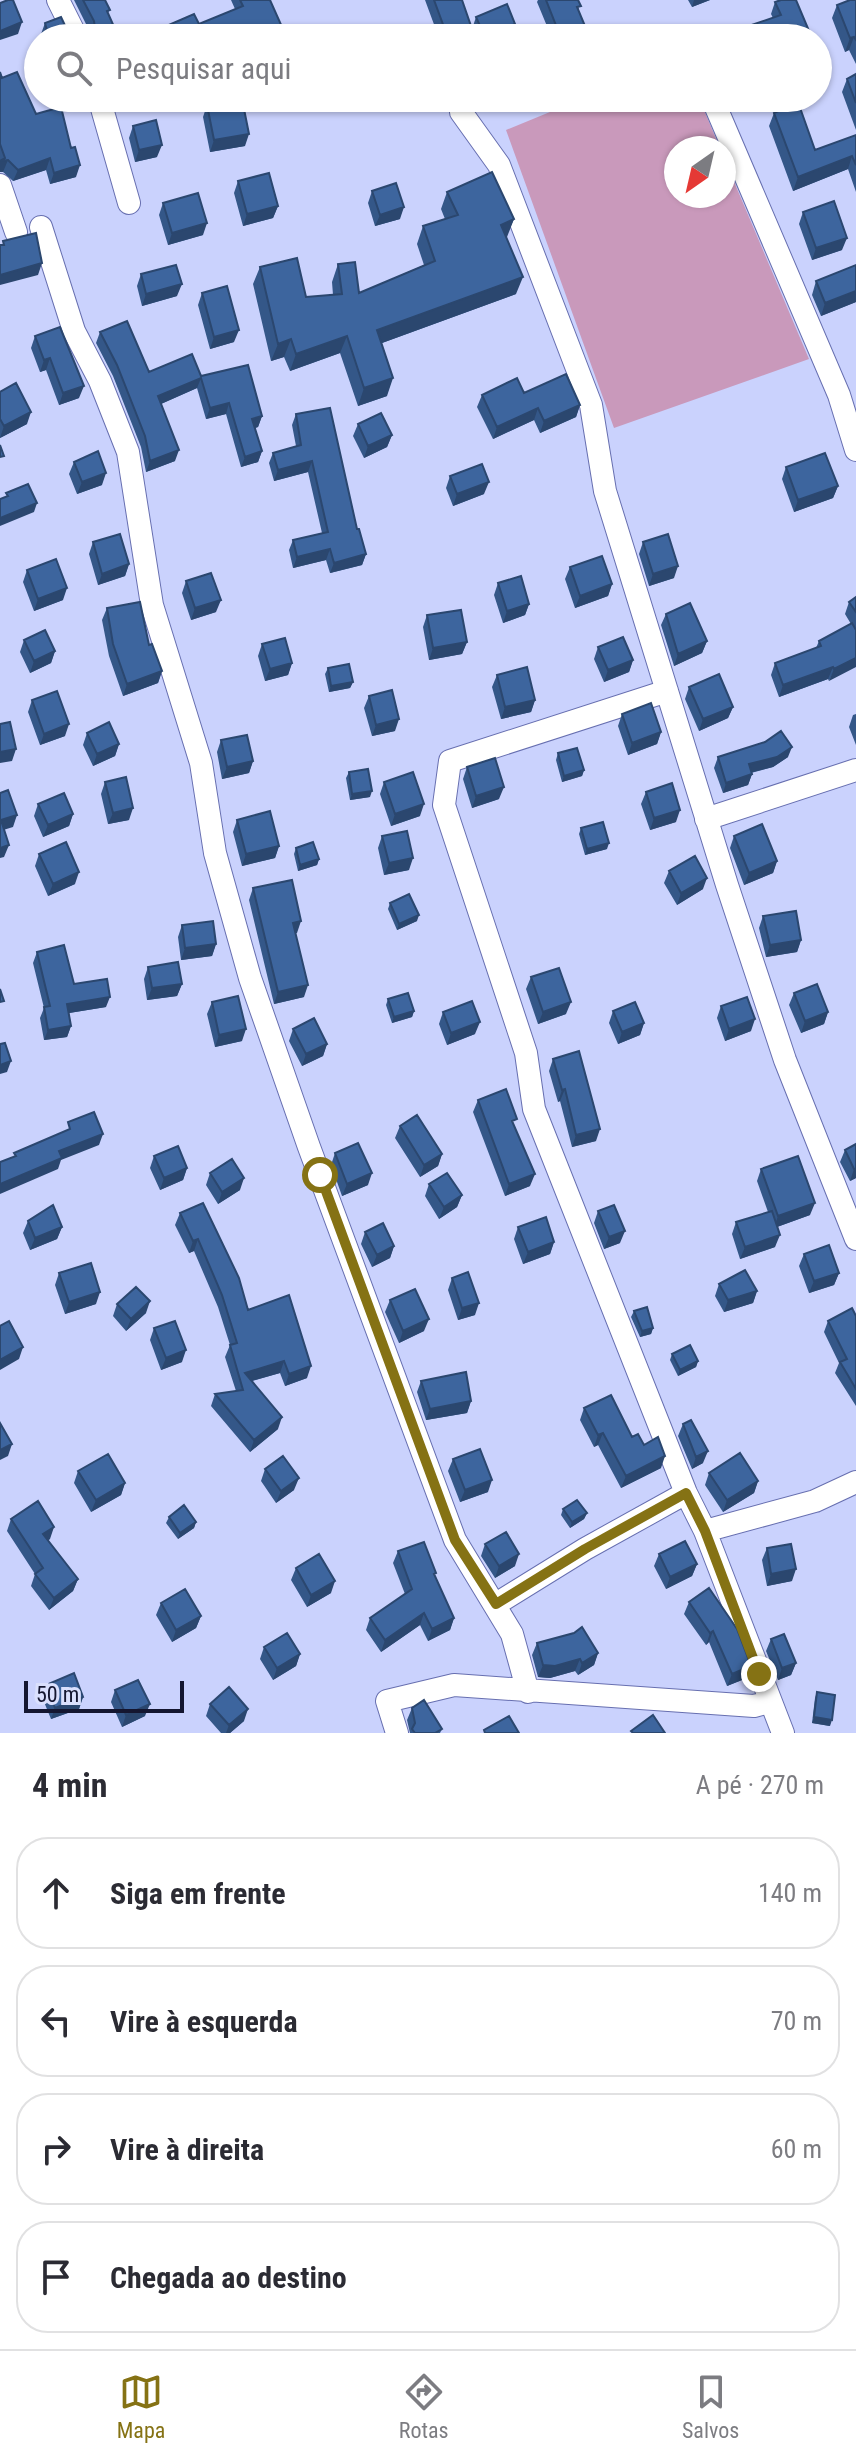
<!DOCTYPE html>
<html lang="pt">
<meta charset="utf-8">
<style>
:root{--surface:#fff;--page:#f7f7f7;--text:#2b2b33;--muted:#7c7c81;--line:#e1e1e2;--accent:#857214}
body{margin:0;font-family:"Roboto Condensed",sans-serif;background:var(--page);color:var(--text)}
.compass{position:absolute;left:664px;top:136px;width:72px;height:72px;border-radius:50%;background:var(--surface);box-shadow:0 2px 6px #0004;rotate:214deg}
.scale{position:absolute;left:24px;bottom:20px;width:160px;box-sizing:border-box;padding-left:8px;border:4px solid #141630;border-top:0;font-size:22px;line-height:28px;white-space:nowrap;color:#141630;-webkit-text-stroke:6px #dae0fd;paint-order:stroke}
.stop{position:absolute;width:24px;height:24px;margin:-18px;border:6px solid #857214;border-radius:50%;background:#fff}
.stop.end{background:#857214;border-color:#fff;box-shadow:0 2px 8px #0008}
.list{margin:0;padding:0;list-style:none}
h2{display:flex;justify-content:space-between;align-items:center;height:104px;margin:0;padding:0 32px;font-size:34px}
h2 small{font-size:26px;font-weight:400;color:var(--muted)}
.list li{display:grid;grid-template-columns:52px 1fr auto;gap:24px;align-items:center;box-sizing:border-box;height:112px;margin:0 16px 16px;padding:0 16px;border:2px solid var(--line);border-radius:32px}
.list b{display:block;font-size:30px;white-space:nowrap}
.list em{font-size:26px;font-style:normal;color:var(--muted)}
.icon{flex:none;width:44px;height:44px;fill:none;stroke:currentColor;stroke-width:2;stroke-linecap:round;stroke-linejoin:round}
.map{position:relative;flex:none;width:856px;height:1733px;overflow:hidden}
.search{position:absolute;background:var(--surface);box-shadow:0 2px 6px #0004;left:24px;right:24px;top:24px;height:88px;display:flex;align-items:center;gap:20px;box-sizing:border-box;padding:0 28px;border-radius:44px;color:var(--muted);font-size:30px}
.sheet{height:616px;background:var(--surface)}
nav{display:flex;justify-content:space-around;align-items:center;box-sizing:border-box;height:112px;border-top:2px solid var(--line);background:var(--surface);font-size:22px;color:var(--muted)}
nav a{display:grid;justify-items:center;gap:4px}
nav .on{color:var(--accent)}
.map>svg:first-child{display:block}
</style>
<div class="map">
<svg width="856" height="1733" viewBox="0 0 856 1733">
<rect width="100%" height="100%" fill="#cad2fd"/>
<path fill="#c999bb" d="M584,98H699L720,148H676V196H724V158L809,359L614,428L506,130Z"/>
<g fill="none" stroke-linecap="round" stroke-linejoin="round">
<g stroke="#676fb0" stroke-width="24">
<path id="minor" d="M58,0L77,38
M99,98L129,203
M712,98L839,395L856,450
M461,112L499,165L591,405L605,491L727,885L785,1060L856,1239
M0,185L16,232
M41,227L74,331L100,381L128,452L152,605L201,763L215,853L250,978L309,1147L455,1540L512,1634L528,1692
M667,691L450,761L444,805L526,1053L534,1109L686,1493L705,1531L783,1733
M706,819L856,770
M705,1531L815,1501L856,1482
M496,1604L585,1549L686,1493
M397,1733L387,1701L454,1685L754,1706L770,1702"/>
</g>
<use href="#minor" stroke="#fff" stroke-width="22"/>
</g>
<path fill="#345788" d="M74,0H105L110,10L90,36V32Z
M231,0H270L286,36L304,38H160L164,27L199,24L235,9Z
M425,0H462L469,38H439Z
M538,0H578L579,12L590,38L549,31L537,2Z
M688,0H710L692,7Z
M856,0V64L849,50L845,52L832,18L837,5Z
M775,2L812,38H729L731,32L773,18L771,14Z
M476,17L511,36L506,38H476L472,29Z
M45,23L69,34L75,38H42L41,34Z
M0,72L2,78L36,114L76,177L50,184L46,170L13,181L3,172H0Z
M856,74V130L842,92L847,79Z
M207,105L245,146L210,152L203,117Z
M774,113L815,150L856,135V192L848,169L793,191L769,126Z
M133,126L157,157L135,162L129,138Z
M238,181L278,206L273,218L243,226L234,193Z
M372,191L400,219L375,226L368,203Z
M447,192L514,219L506,237L516,294L382,343L387,396L358,406L340,353L290,371L284,357L271,361L253,284L260,267L306,297L333,295L332,282L338,264L359,293L424,265L417,244L423,226L445,219L441,209Z
M163,203L203,235L168,245L159,215Z
M803,212L842,250L812,260L799,224Z
M856,265V302L821,316L812,295L816,281Z
M141,274L177,296L142,306L137,286Z
M202,293L234,342L210,349L198,305Z
M100,332L149,372L201,376L262,416L258,427L255,428L262,451L258,462L241,467L226,414L206,419L197,388L161,404L175,461L146,472L141,447L113,376L96,343Z
M35,336L79,398L59,405L46,370L40,372L31,348Z
M0,392L27,424L0,438Z
M524,393L580,405L576,417L540,433L534,420L493,439L477,407L482,395Z
M296,414L357,529L366,554L362,565L330,573L326,560L293,568L289,550L293,540L322,533L308,472L274,481L269,463L273,453L296,446L292,425Z
M358,424L392,435L387,447L364,458L353,436Z
M74,462L102,485L77,494L69,474Z
M786,467L838,486L833,498L794,512L782,479Z
M450,476L484,494L453,506L446,488Z
M93,542L129,564L125,576L98,585L89,554Z
M643,542L674,578L649,586L639,554Z
M570,567L612,584L608,596L575,608L565,579Z
M27,570L63,600L34,611L23,582Z
M186,581L216,612L191,620L182,593Z
M498,583L529,604L525,615L503,623L494,595Z
M856,597V630L829,681L828,679L779,697L771,675L775,663L816,648L819,641L851,624L845,614L849,602Z
M107,608L149,645L162,671L158,683L123,696L109,656L102,620Z
M666,614L707,641L702,653L674,666L661,625Z
M427,615L467,642L462,654L429,660L423,627Z
M24,640L55,651L51,663L30,673L20,652Z
M262,644L292,663L288,675L265,681L258,656Z
M598,647L633,660L629,672L604,682L594,659Z
M328,668L353,682L350,688L329,692L325,674Z
M497,675L535,700L531,712L501,719L492,687Z
M689,687L733,707L728,718L699,731L685,699Z
M369,696L395,731L372,736L364,708Z
M32,700L65,736L40,745L28,712Z
M622,714L661,732L657,744L628,755L618,726Z
M856,714V745L849,727L853,715Z
M87,733L119,744L115,756L93,766L83,745Z
M221,740L253,761L249,773L222,779L217,752Z
M558,753L584,770L582,776L562,782L556,760Z
M718,757H788L773,767L751,773L752,774L748,785L723,793L714,768Z
M467,767L499,799L472,808L463,779Z
M349,772L370,797L350,800L346,778Z
M105,782L129,820L108,824L101,794Z
M384,782L420,816L391,826L380,794Z
M646,792L676,822L650,830L641,804Z
M38,804L73,814L69,826L43,837L34,816Z
M237,820L279,846L275,858L242,866L233,832Z
M581,828L607,849L585,855L579,834Z
M382,836L409,870L384,875L378,848Z
M734,836L777,861L773,873L744,885L730,848Z
M296,848L319,859L317,865L298,871L294,854Z
M39,854L75,884L48,896L35,866Z
M669,871L703,889L677,905L664,883Z
M253,888L297,933H295L304,997L274,1004L249,900Z
M390,903L417,921L397,930L388,909Z
M763,916L801,940L797,952L766,957L759,928Z
M182,925L216,944L212,956L181,960L178,937Z
M37,952L74,984L106,1007L69,1013L71,1026L67,1037L44,1040L40,1018L44,1008L33,963Z
M148,967L182,984L177,996L147,1000L144,979Z
M531,977L566,1014L538,1024L526,989Z
M794,993L828,1012L824,1024L801,1033L789,1005Z
M388,999L414,1011L412,1017L392,1023L386,1005Z
M212,1002L242,1041L215,1047L207,1014Z
M721,1006L751,1031L725,1041L717,1018Z
M613,1011L644,1023L640,1035L618,1044L609,1023Z
M443,1012L475,1034L447,1045L439,1024Z
M293,1029L327,1044L323,1056L302,1066L289,1041Z
M553,1059L596,1141L572,1147L560,1101L558,1102L549,1071Z
M478,1100L515,1127L530,1186L505,1196L473,1112Z
M400,1126L442,1154L438,1166L420,1177L395,1138Z
M856,1144V1178L850,1181L840,1162L845,1150Z
M335,1153L368,1185L342,1196L331,1165Z
M154,1156L187,1168L183,1180L160,1190L150,1168Z
M761,1169L810,1215L777,1227L775,1247L740,1259L732,1234L736,1222L768,1212L757,1181Z
M210,1173L240,1190L218,1204L206,1185Z
M429,1184L462,1195L457,1207L439,1219L425,1196Z
M598,1211L620,1243L604,1249L594,1223Z
M180,1213L248,1310L307,1378L285,1386L280,1373L252,1381L278,1429L250,1452L211,1406L215,1394L236,1391L225,1357L230,1345L218,1307L194,1251L189,1253L175,1225Z
M28,1221L62,1227L57,1239L30,1250L23,1233Z
M518,1227L554,1242L550,1254L523,1264L514,1239Z
M365,1232L394,1246L390,1258L372,1267L361,1244Z
M804,1254L839,1273L834,1285L809,1293L799,1266Z
M59,1273L96,1304L65,1314L55,1285Z
M452,1278L475,1315L458,1320L448,1290Z
M719,1284L757,1291L753,1303L724,1312L715,1296Z
M390,1300L424,1331L399,1343L385,1312Z
M117,1304L146,1313L126,1331L113,1316Z
M634,1311L653,1328L651,1334L640,1337L631,1317Z
M856,1316V1406L835,1373L839,1363L824,1332L828,1321Z
M154,1328L182,1362L161,1370L150,1340Z
M672,1354L698,1361L696,1367L678,1376L670,1360Z
M421,1381L471,1401L467,1413L426,1420L417,1392Z
M584,1408L644,1445L661,1468L621,1488L598,1445L594,1447L580,1420Z
M683,1424L703,1463L692,1469L678,1436Z
M453,1459L488,1492L460,1502L448,1471Z
M265,1469L294,1490L276,1503L261,1481Z
M78,1471L125,1483L121,1495L91,1512L74,1483Z
M709,1473L758,1481L754,1493L723,1512L705,1485Z
M563,1509L587,1513L584,1519L570,1528L561,1515Z
M169,1517L196,1522L194,1528L178,1539L166,1523Z
M11,1519L50,1539L48,1540L78,1579L73,1591L49,1610L31,1586L35,1574L7,1531Z
M485,1544L515,1566L495,1578L481,1556Z
M767,1548L792,1581L767,1586L762,1560Z
M398,1551L434,1576L454,1618L450,1630L428,1641L420,1625L381,1652L366,1630L370,1618L405,1594L393,1563Z
M659,1554L697,1564L692,1576L666,1589L654,1566Z
M296,1568L331,1593L307,1607L291,1580Z
M709,1588L747,1678L727,1686L709,1642L706,1645L684,1614L689,1602Z
M161,1603L201,1616L196,1628L172,1642L156,1615Z
M771,1639L796,1663L791,1675L778,1680L766,1651Z
M537,1643L598,1653L594,1665L578,1675L575,1671L550,1678L538,1677L532,1655Z
M264,1647L300,1654L296,1666L273,1680L260,1659Z
M46,1685L83,1697L79,1709L51,1719L42,1697Z
M115,1690L145,1716L122,1727L111,1702Z
M817,1692L830,1726L812,1723L815,1698Z
M210,1704L244,1721L230,1733H221L206,1716Z
M412,1708L442,1729L440,1733H410L407,1720Z"/>
<path fill="#2b476f" d="M694,0H710L692,7Z
M22,22L18,34L0,40V31Z
M515,24L511,36L506,38H484Z
M258,26L254,37L230,38Z
M472,29L469,38H447Z
M854,37L849,50L845,52L850,38Z
M249,134L245,146L210,152L214,140Z
M162,145L157,157L135,162L139,150Z
M852,156L848,169L793,191L798,177Z
M50,158L46,170L13,181L18,170Z
M8,160L3,172H0V161Z
M80,165L76,177L50,184L54,173Z
M278,206L273,218L243,226L247,214Z
M404,207L400,219L375,226L380,215Z
M514,219L507,237L495,242L501,225Z
M207,223L203,235L168,245L172,233Z
M847,238L842,250L812,260L816,248Z
M42,263L38,275L0,285V275Z
M523,277L516,294L371,347L377,330Z
M182,284L177,296L142,306L146,294Z
M856,291V302L821,316L825,303Z
M239,330L234,342L210,349L214,337Z
M347,336L340,353L290,371L296,354Z
M291,339L284,357L271,361L278,344Z
M50,358L46,370L40,372L44,360Z
M201,378L197,388L154,407L158,396Z
M393,378L387,396L358,406L364,388Z
M84,386L79,398L59,405L63,393Z
M229,403L226,414L206,419L210,408Z
M580,405L576,417L540,433L544,421Z
M538,408L534,420L493,439L497,427Z
M31,412L27,424L0,438L4,426Z
M262,416L258,427L248,430L252,419Z
M392,435L387,447L364,458L368,446Z
M179,450L175,461L146,472L150,461Z
M262,451L258,462L241,467L245,457Z
M312,461L308,472L274,481L278,470Z
M106,473L102,485L77,494L82,482Z
M489,482L484,494L453,506L457,494Z
M838,486L833,498L794,512L798,500Z
M37,503L34,512L0,526V518Z
M330,549L326,560L293,568L297,557Z
M366,554L362,565L330,573L334,563Z
M129,564L125,576L98,585L102,574Z
M678,566L674,578L649,586L653,574Z
M612,584L608,596L575,608L580,596Z
M67,588L63,600L34,611L38,599Z
M221,600L216,612L191,620L195,608Z
M529,604L525,615L503,623L507,611Z
M707,641L702,653L674,666L678,654Z
M467,642L462,654L429,660L433,648Z
M55,651L51,663L30,673L34,661Z
M856,658V667L829,681L834,669Z
M633,660L629,672L604,682L608,670Z
M292,663L288,675L265,681L270,669Z
M833,667L828,679L779,697L783,685Z
M162,671L158,683L123,696L127,684Z
M353,682L350,688L329,692L331,686Z
M535,700L531,712L501,719L505,707Z
M733,707L728,718L699,731L703,719Z
M399,719L395,731L372,736L376,725Z
M69,724L65,736L40,745L44,734Z
M661,732L657,744L628,755L632,743Z
M119,744L115,756L93,766L97,754Z
M792,747L788,757L773,767L745,774L749,764Z
M16,749L12,761L0,763V752Z
M253,761L249,773L222,779L227,767Z
M584,770L582,776L562,782L564,776Z
M752,774L748,785L723,793L726,783Z
M504,787L499,799L472,808L476,796Z
M372,791L370,797L350,800L352,794Z
M424,804L420,816L391,826L395,814Z
M133,808L129,820L108,824L113,813Z
M680,810L676,822L650,830L654,818Z
M73,814L69,826L43,837L48,825Z
M17,815L13,827L0,831L1,820Z
M609,843L607,849L585,855L587,849Z
M9,845L4,857L0,858V848Z
M279,846L275,858L242,866L246,854Z
M413,858L409,870L384,875L389,863Z
M319,859L317,865L298,871L300,865Z
M777,861L773,873L744,885L749,873Z
M79,872L75,884L48,896L53,884Z
M707,878L703,889L677,905L681,893Z
M419,915L417,921L397,930L399,924Z
M301,921L297,933L289,934L293,923Z
M801,940L797,952L766,957L770,945Z
M216,944L212,956L181,960L185,948Z
M182,984L177,996L147,1000L152,988Z
M308,985L304,997L274,1004L278,992Z
M110,997L106,1007L63,1014L67,1004Z
M571,1002L566,1014L538,1024L543,1012Z
M414,1011L412,1017L392,1023L394,1017Z
M828,1012L824,1024L801,1033L805,1021Z
M755,1019L751,1031L725,1041L729,1029Z
M480,1022L475,1034L447,1045L451,1033Z
M644,1023L640,1035L618,1044L622,1032Z
M71,1026L67,1037L44,1040L48,1030Z
M246,1029L242,1041L215,1047L219,1035Z
M327,1044L323,1056L302,1066L306,1054Z
M11,1061L7,1072L0,1074V1065Z
M565,1089L560,1101L558,1102L562,1090Z
M600,1129L596,1141L572,1147L576,1135Z
M103,1134L99,1145L61,1160L58,1169L0,1194V1184L59,1151Z
M442,1154L438,1166L420,1177L424,1165Z
M187,1168L183,1180L160,1190L164,1178Z
M854,1169H856V1178L850,1181Z
M372,1173L368,1185L342,1196L347,1184Z
M535,1174L530,1186L505,1196L509,1184Z
M244,1178L240,1190L218,1204L222,1192Z
M462,1195L457,1207L439,1219L444,1207Z
M815,1203L810,1215L774,1228L778,1216Z
M62,1227L57,1239L30,1250L35,1238Z
M625,1231L620,1243L604,1249L609,1237Z
M780,1235L775,1247L740,1259L745,1247Z
M198,1239L194,1251L189,1253L193,1241Z
M554,1242L550,1254L523,1264L528,1252Z
M394,1246L390,1258L372,1267L377,1255Z
M839,1273L834,1285L809,1293L814,1281Z
M757,1291L753,1303L724,1312L728,1300Z
M100,1292L96,1304L65,1314L69,1302Z
M150,1301L146,1313L126,1331L131,1319Z
M479,1303L475,1315L458,1320L462,1308Z
M429,1319L424,1331L399,1343L403,1331Z
M653,1328L651,1334L640,1337L642,1331Z
M23,1347L19,1359L0,1370V1360Z
M186,1350L182,1362L161,1370L166,1358Z
M284,1361L280,1373L241,1384L245,1373Z
M698,1361L696,1367L678,1376L680,1370Z
M311,1366L307,1378L285,1386L289,1374Z
M471,1401L467,1413L426,1420L430,1409Z
M282,1417L278,1429L250,1452L254,1440Z
M603,1433L598,1445L594,1447L598,1435Z
M12,1444L8,1456L0,1460V1450Z
M708,1451L703,1463L692,1469L696,1457Z
M665,1456L661,1468L621,1488L626,1476Z
M299,1478L294,1490L276,1503L281,1491Z
M492,1480L488,1492L460,1502L465,1490Z
M758,1481L754,1493L723,1512L727,1500Z
M125,1483L121,1495L91,1512L96,1500Z
M587,1513L584,1519L570,1528L572,1522Z
M196,1522L194,1528L178,1539L180,1533Z
M54,1527L50,1539L39,1546L43,1534Z
M519,1554L515,1566L495,1578L499,1566Z
M697,1564L692,1576L666,1589L670,1577Z
M796,1569L792,1581L767,1586L771,1574Z
M78,1579L73,1591L49,1610L54,1598Z
M335,1581L331,1593L307,1607L311,1595Z
M424,1613L420,1625L381,1652L385,1640Z
M201,1616L196,1628L172,1642L176,1630Z
M454,1618L450,1630L428,1641L432,1629Z
M713,1631L709,1642L706,1645L710,1633Z
M598,1653L594,1665L578,1675L582,1663Z
M300,1654L296,1666L273,1680L277,1668Z
M580,1659L575,1671L550,1678L538,1677L543,1665Z
M796,1663L791,1675L778,1680L782,1668Z
M751,1666L747,1678L727,1686L732,1674Z
M83,1697L79,1709L51,1719L55,1708Z
M150,1704L145,1716L122,1727L126,1715Z
M248,1709L244,1721L230,1733H226L229,1725Z
M814,1717L832,1720L830,1726L812,1723Z"/>
<path fill="#3d659e" stroke="#2b476f" stroke-width="2" d="M8,0H13L22,22L0,31V3Z
M83,0H105L110,10L107,11L119,38H89L95,28L94,21Z
M240,0H270L286,36L302,30L304,38H263L258,26L230,38H203L201,34L192,38H169L164,27L194,14L199,24L243,6Z
M434,0H462L472,29L448,38Z
M546,0H578L581,6L577,7L590,38H533L557,28Z
M781,0H796L812,38H733L731,32L781,15L775,2Z
M850,0H856V40L854,37L850,38L837,5Z
M507,4L515,24L485,37L476,17Z
M61,17L69,34L75,38H49L45,23Z
M385,33L387,38H371Z
M0,72L2,78L17,72L36,114L61,107L71,148L75,147L80,165L54,173L50,158L18,170L8,160L0,161L5,158L0,144Z
M856,74V103L847,79Z
M242,99L249,134L214,140L207,105Z
M798,102L815,150L856,135V165L852,156L798,177L774,113Z
M156,120L162,145L139,150L133,126Z
M492,172L514,219L501,225L523,277L377,330L393,378L364,388L347,336L296,354L291,339L278,344L260,267L297,258L306,297L342,294L338,264L355,262L359,293L435,261L423,226L458,215L447,192Z
M269,173L278,206L247,214L238,181Z
M396,183L404,207L380,215L372,191Z
M198,193L207,223L172,233L163,203Z
M834,201L847,238L816,248L803,212Z
M36,233L42,263L0,275V245H4L3,241Z
M176,265L182,284L146,294L141,274Z
M856,265V291L825,303L816,281Z
M227,286L239,330L214,337L202,293Z
M127,321L149,372L192,354L201,376L248,365L262,416L252,419L262,451L245,457L229,403L210,408L201,378L158,396L179,450L150,461L145,436L117,365L100,332Z
M60,327L84,386L63,393L50,358L44,360L35,336Z
M566,374L580,405L544,421L538,408L497,427L482,395L517,378L524,393Z
M16,383L31,412L4,426L0,419V392Z
M330,408L357,529H359L366,554L334,563L330,549L297,557L293,540L328,532L312,461L278,470L273,453L301,445L296,414Z
M381,413L392,435L368,446L358,424Z
M0,445L4,456L0,457Z
M98,451L106,473L82,482L74,462Z
M825,453L838,486L798,500L786,467Z
M482,464L489,482L457,494L450,476Z
M28,484L37,503L0,518V499L8,496L6,493Z
M120,534L129,564L102,574L93,542Z
M668,534L678,566L653,574L643,542Z
M602,556L612,584L580,596L570,567Z
M56,559L67,588L38,599L27,570Z
M211,573L221,600L195,608L186,581Z
M521,576L529,604L507,611L498,583Z
M856,597V612L849,602Z
M140,602L149,645L152,644L162,671L127,684L113,644L107,608Z
M690,603L707,641L678,654L666,614Z
M461,610L467,642L433,648L427,615Z
M852,623L856,630V658L834,669L833,667L783,685L775,663L821,646L819,641Z
M45,630L55,651L34,661L24,640Z
M623,637L633,660L608,670L598,647Z
M285,638L292,663L270,669L262,644Z
M349,664L353,682L331,686L328,668Z
M527,667L535,700L505,707L497,675Z
M719,674L733,707L703,719L689,687Z
M392,690L399,719L376,725L369,696Z
M57,691L69,724L44,734L32,700Z
M651,703L661,732L632,743L622,714Z
M10,722L16,749L0,752V724Z
M109,722L119,744L97,754L87,733Z
M781,731L792,747L777,757L749,764L752,774L726,783L718,757L765,742Z
M247,735L253,761L227,767L221,740Z
M577,748L584,770L564,776L558,753Z
M495,758L504,787L476,796L467,767Z
M368,769L372,791L352,794L349,772Z
M413,772L424,804L395,814L384,782Z
M126,777L133,808L113,813L105,782Z
M672,783L680,810L654,818L646,792Z
M8,790L17,815L1,820L9,845L0,848V793Z
M64,793L73,814L48,825L38,804Z
M270,811L279,846L246,854L237,820Z
M603,822L609,843L587,849L581,828Z
M762,824L777,861L749,873L734,836Z
M407,831L413,858L389,863L382,836Z
M66,842L79,872L53,884L39,854Z
M313,842L319,859L300,865L296,848Z
M695,856L707,878L681,893L669,871Z
M292,880L301,921L293,923L308,985L278,992L253,888Z
M409,894L419,915L399,924L390,903Z
M796,911L801,940L770,945L763,916Z
M213,921L216,944L185,948L182,925Z
M64,945L74,984L107,979L110,997L67,1004L71,1026L48,1030L44,1007L50,1006L37,952Z
M178,962L182,984L152,988L148,967Z
M559,968L571,1002L543,1012L531,977Z
M817,984L828,1012L805,1021L794,993Z
M0,989L4,1001L0,1002Z
M408,993L414,1011L394,1017L388,999Z
M238,996L246,1029L219,1035L212,1002Z
M747,997L755,1019L729,1029L721,1006Z
M472,1001L480,1022L451,1033L443,1012Z
M635,1002L644,1023L622,1032L613,1011Z
M314,1018L327,1044L306,1054L293,1029Z
M5,1043L11,1061L0,1065V1044Z
M579,1051L600,1129L576,1135L565,1089L562,1090L553,1059Z
M506,1089L517,1119L512,1121L535,1174L509,1184L478,1100Z
M94,1112L103,1134L59,1151L62,1158L0,1184V1162L16,1156L14,1153L70,1129L68,1122Z
M417,1115L442,1154L424,1165L400,1126Z
M358,1143L372,1173L347,1184L335,1153Z
M856,1144V1169H854L845,1150Z
M178,1146L187,1168L164,1178L154,1156Z
M798,1156L815,1203L778,1216L761,1169Z
M232,1159L244,1178L222,1192L210,1173Z
M447,1173L462,1195L444,1207L429,1184Z
M203,1203L239,1278L248,1310L289,1295L311,1366L289,1374L284,1361L245,1373L282,1417L254,1440L215,1394L243,1390L230,1345L237,1343L222,1295L198,1239L193,1241L180,1213Z
M53,1205L62,1227L35,1238L28,1221Z
M614,1205L625,1231L609,1237L598,1211Z
M772,1211L780,1235L745,1247L736,1222Z
M546,1217L554,1242L528,1252L518,1227Z
M383,1223L394,1246L377,1255L365,1232Z
M829,1245L839,1273L814,1281L804,1254Z
M91,1263L100,1292L69,1302L59,1273Z
M745,1270L757,1291L728,1300L719,1284Z
M468,1272L479,1303L462,1308L452,1278Z
M136,1287L150,1301L131,1319L117,1304Z
M415,1289L429,1319L403,1331L390,1300Z
M647,1307L653,1328L642,1331L634,1311Z
M852,1308L856,1316V1389L840,1362L847,1359L828,1321Z
M9,1321L23,1347L0,1360V1326Z
M175,1321L186,1350L166,1358L154,1328Z
M690,1345L698,1361L680,1370L672,1354Z
M466,1372L471,1401L430,1409L421,1381Z
M611,1395L632,1437L638,1434L644,1445L658,1437L665,1456L626,1476L603,1433L598,1435L584,1408Z
M691,1420L708,1451L696,1457L683,1424Z
M0,1423L12,1444L0,1450Z
M480,1449L492,1480L465,1490L453,1459Z
M740,1453L758,1481L727,1500L709,1473Z
M108,1454L125,1483L96,1500L78,1471Z
M283,1456L299,1478L281,1491L265,1469Z
M577,1500L587,1513L572,1522L563,1509Z
M38,1501L54,1527L43,1534L78,1579L54,1598L35,1574L43,1568L11,1519Z
M184,1505L196,1522L180,1533L169,1517Z
M506,1532L519,1554L499,1566L485,1544Z
M685,1541L697,1564L670,1577L659,1554Z
M424,1542L436,1573L434,1574L454,1618L432,1629L424,1613L385,1640L370,1618L412,1589L398,1551Z
M791,1544L796,1569L771,1574L767,1548Z
M319,1554L335,1581L311,1595L296,1568Z
M709,1588L737,1629L751,1666L732,1674L713,1631L710,1633L689,1602Z
M185,1589L201,1616L176,1630L161,1603Z
M582,1627L598,1653L582,1663L580,1659L555,1666L543,1665L537,1643L574,1633Z
M287,1633L300,1654L277,1668L264,1647Z
M784,1634L796,1663L782,1668L771,1639Z
M74,1673L83,1697L55,1708L46,1685Z
M138,1680L150,1704L126,1715L115,1690Z
M229,1687L248,1709L229,1725L210,1704Z
M817,1692L835,1695L832,1720L814,1717Z
M424,1700L442,1729L435,1733H415L412,1729L415,1723L412,1708Z
M653,1715L665,1733H633L631,1731Z
M509,1716L519,1733H485L484,1730Z"/>
<g fill="none" stroke-linecap="round" stroke-linejoin="round">
<path stroke="#857214" stroke-width="10" d="M320,1175L455,1540L496,1604L585,1549L686,1493L705,1531L759,1674"/>
</g>
</svg>
<svg class="compass" viewBox="-18 -18 36 36"><path d="M0-13l5 13h-10z" fill="#e53935"/><path d="M0 13l5-13h-10z" fill="#7c7c81"/></svg>
<div class="scale">50 m</div>
<div class="stop" style="left:320px;top:1175px"></div>
<div class="stop end" style="left:759px;top:1674px"></div>
<div class="search"><svg class="icon" aria-label="search" viewBox="0 0 24 24"><circle cx="10" cy="10" r="6"/><path d="M15 15l6 6"/></svg>Pesquisar aqui</div>
</div>
<section class="sheet">
<h2>4 min<small>A pé · 270 m</small></h2>
<ul class="list">
<li><svg class="icon" aria-label="ahead" viewBox="0 0 24 24"><path d="M12 20V5M6 11l6-6 6 6"/></svg><div><b>Siga em frente</b></div><em>140 m</em></li>
<li><svg class="icon" aria-label="left" viewBox="0 0 24 24"><path d="M17 20v-9H6M10 6l-5 5 5 5"/></svg><div><b>Vire à esquerda</b></div><em>70 m</em></li>
<li><svg class="icon" aria-label="right" viewBox="0 0 24 24"><path d="M7 20v-9h11M14 6l5 5-5 5"/></svg><div><b>Vire à direita</b></div><em>60 m</em></li>
<li><svg class="icon" aria-label="arrive" viewBox="0 0 24 24"><path d="M6 21V4h12l-3 4 3 4H6"/></svg><div><b>Chegada ao destino</b></div></li>
</ul>
</section>
<nav>
<a class="on"><svg class="icon" aria-label="map" viewBox="0 0 24 24"><path d="M3 6l6-2 6 2 6-2v14l-6 2-6-2-6 2zM9 4v14M15 6v14"/></svg>Mapa</a>
<a><svg class="icon" aria-label="directions" viewBox="0 0 24 24"><path d="M12 3l9 9-9 9-9-9zM9 14v-3h6M13 9l2 2-2 2"/></svg>Rotas</a>
<a><svg class="icon" aria-label="saved" viewBox="0 0 24 24"><path d="M7 4h10v16l-5-4-5 4z"/></svg>Salvos</a>
</nav>
